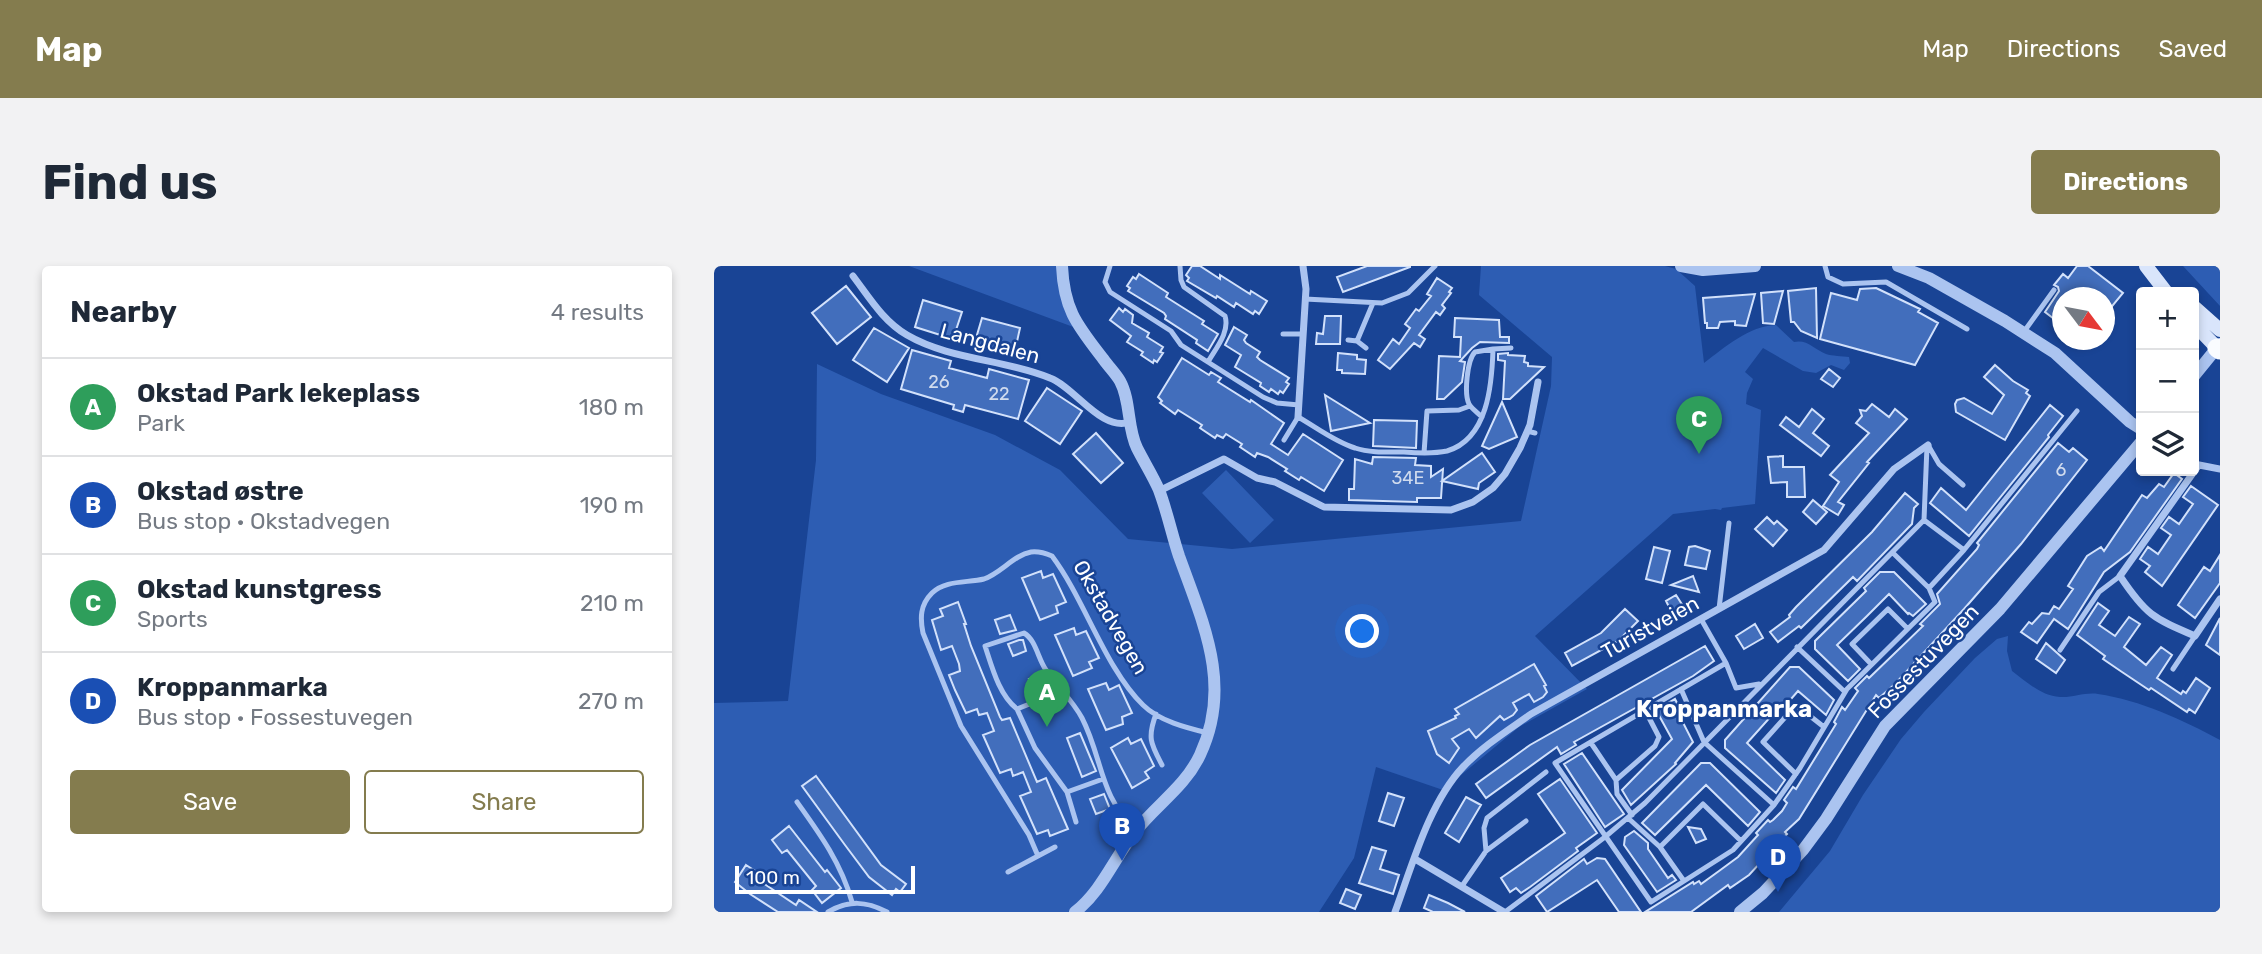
<!DOCTYPE html>
<meta charset="utf-8">
<style>
:root{--surface:#fff;--page:#f2f2f3;--text:#1f2937;--muted:#747a83;--line:#e0e1e3;--accent:#847c4e}
body{margin:0;font-family:Rubik,sans-serif;background:var(--page);color:var(--text)}
.controls{position:absolute;right:21px;top:21px;display:grid;overflow:hidden;border-radius:7px;box-shadow:0 4px 10px #0003}
.controls button{width:63px;height:63px;display:grid;place-items:center;padding:0;border:0;border-bottom:2px solid var(--line);background:var(--surface);color:var(--text);font:35px sans-serif}
.compass{position:absolute;left:1338px;top:21px;width:63px;height:63px;border-radius:50%;background:var(--surface);box-shadow:0 4px 10px #0003;rotate:122deg}
.scale{position:absolute;left:21px;bottom:18px;width:180px;box-sizing:border-box;padding-left:7px;border:4px solid #fff;border-top:0;font-size:19px;line-height:24px;white-space:nowrap;color:#fff;-webkit-text-stroke:5px #194495;paint-order:stroke}
.you{position:absolute;left:649px;top:366px;width:24px;height:24px;margin:-18px;border:5px solid #fff;border-radius:50%;background:#1a73e8;box-shadow:0 0 0 10px #1a73e833}
.badge{display:grid;place-items:center;width:46px;height:46px;border-radius:50%;background:var(--accent);color:#fff;font-size:23px;font-weight:700}
.pin{position:absolute;translate:-50% -58px;filter:drop-shadow(0 2px 4px #0008)}
.pin::after{content:'';position:absolute;top:37px;width:24px;height:21px;background:inherit;clip-path:polygon(0 0,100% 0,50% 100%)}
.list{margin:0;padding:0;list-style:none}
h2{display:flex;justify-content:space-between;align-items:center;height:91px;margin:0;padding:0 28px;font-size:30px}
h2 small{font-size:23px;font-weight:400;color:var(--muted)}
.list li{display:grid;grid-template-columns:46px 1fr auto;gap:21px;align-items:center;box-sizing:border-box;height:98px;padding:0 28px;border-top:2px solid var(--line)}
.list b{display:block;font-size:26px;white-space:nowrap}
.list p{margin:0;font-size:23px;white-space:nowrap;color:var(--muted)}
.list em{font-size:23px;font-style:normal;color:var(--muted)}
.actions{display:flex;gap:14px;padding:21px 28px}
.actions a{flex:1;padding:16px 0;border:2px solid var(--accent);border-radius:7px;text-align:center;font-size:24px;color:var(--accent)}
.actions .main{background:var(--accent);color:#fff}
.icon{flex:none;width:38px;height:38px;fill:none;stroke:currentColor;stroke-width:2;stroke-linecap:round;stroke-linejoin:round}
.map{position:relative;flex:none;width:1506px;height:646px;overflow:hidden;border-radius:7px}
header{display:flex;align-items:center;gap:42px;box-sizing:border-box;height:98px;padding:0 35px;background:var(--accent);color:#fff}
header strong{font-size:33px}
nav{display:flex;gap:38px;margin-inline-start:auto;font-size:24px}
.intro{display:flex;align-items:center;justify-content:space-between;box-sizing:border-box;height:168px;padding:0 42px}
h1{margin:0;font-size:49px}
.button{padding:18px 32px;border-radius:7px;background:var(--accent);color:#fff;font-size:24px;font-weight:700}
main{display:flex;gap:42px;padding:0 42px}
aside{flex:1;background:var(--surface);border-radius:7px;box-shadow:0 4px 10px #0003}
.map>svg:first-child{display:block}
</style>
<header>
<strong>Map</strong>
<nav><a>Map</a><a>Directions</a><a>Saved</a></nav>
</header>
<div class="intro"><h1>Find us</h1><a class="button">Directions</a></div>
<main>
<aside>
<h2>Nearby<small>4 results</small></h2>
<ul class="list">
<li><span class="badge" style="background:#2e9e5b">A</span><div><b>Okstad Park lekeplass</b><p>Park</p></div><em>180 m</em></li>
<li><span class="badge" style="background:#1a4fb4">B</span><div><b>Okstad østre</b><p>Bus stop · Okstadvegen</p></div><em>190 m</em></li>
<li><span class="badge" style="background:#2e9e5b">C</span><div><b>Okstad kunstgress</b><p>Sports</p></div><em>210 m</em></li>
<li><span class="badge" style="background:#1a4fb4">D</span><div><b>Kroppanmarka</b><p>Bus stop · Fossestuvegen</p></div><em>270 m</em></li>
</ul>
<div class="actions"><a class="main">Save</a><a>Share</a></div>
</aside>
<div class="map">
<svg width="1506" height="646" viewBox="0 0 1506 646">
<rect width="100%" height="100%" fill="#194495"/>
<path fill="#2d5db3" d="M195,0H352L362,62Z
M767,0H951L962,3L981,20L990,97C1011,81 1035,60 1062,59L1080,76C1093,73 1100,83 1112,88C1118,90 1128,90 1135,91L1136,97L1130,104L1117,99L1102,107L1089,105L1049,82L1031,106L1039,113L1033,127L1032,138L1047,144L1041,238L1008,242L1007,244L1001,243L959,248L821,370L873,423L805,461L729,524L662,501L640,592L605,646H0V437L74,435L102,194L103,98L167,128L281,169L346,204L414,273L518,283L807,255L837,120L838,91L765,29Z
M1469,0H1506V40Z
M512,204L560,254L536,277L488,227Z
M1294,370L1293,385L1298,405C1313,416 1327,430 1346,431C1358,432 1371,426 1384,428C1426,434 1469,454 1506,474V646H1065L1116,585L1149,529L1187,473L1210,446L1261,392L1283,373Z"/>
<path fill="#426ebc" stroke="#d2e1fb" stroke-width="2" d="M478,0H486L506,13V9L536,28L537,25L553,35L545,48L541,45L539,48L522,37L520,41L503,30L502,32L473,15L475,12L472,9Z
M653,0H696V1L629,26L623,11Z
M1363,0H1374L1409,27L1390,50V32H1348V59L1331,46L1345,25L1344,21L1340,19L1349,8L1354,12Z
M425,8L454,27L452,31L490,55L488,58L504,68L494,85L482,77L483,74L451,53L452,50L450,47L414,25L416,22L413,20L419,11L422,13Z
M723,12L738,22L735,26L737,27L728,39L731,42L726,49L722,46L705,69L711,73L706,81L700,77L676,103L664,94L679,73L685,78L696,62L691,58L702,43L705,45L717,30L713,28Z
M132,20L157,51L123,78L98,47Z
M1102,22L1103,72L1087,65L1080,56H1077L1074,25Z
M1162,22L1206,43L1204,46L1224,57L1201,99L1106,73L1117,27L1143,34L1146,23Z
M1069,25L1060,58L1049,57L1047,27Z
M1041,28L1032,60L1021,59V55L1006,56L1004,62H993V57H991L989,32Z
M209,34L248,46L239,73L201,61Z
M405,42L409,46L411,43L419,49L418,57L435,67L433,71L449,81L446,86L449,87L443,96L440,94L439,97L427,89L429,86L413,76L417,70L396,54Z
M611,50H627L626,78H602L603,67L609,68Z
M268,52L306,62L300,89L260,79Z
M741,52L785,54L786,71H795V77L766,76L758,82L746,95L751,96L748,116L730,133H723L725,90L746,91L747,71H740Z
M520,61L533,69L530,74L532,77L546,86L543,91L546,94L575,112L572,116L575,118L569,127L566,125L564,128L557,123L555,126L546,120L547,117L521,101L527,89L511,79Z
M160,62L195,82L173,116L139,94Z
M198,84L237,95L235,102L273,112L275,103L315,114L304,153L251,139L249,146L239,143L240,139L187,123Z
M624,87L643,89V93L652,94L651,108L628,107V104H623Z
M794,87V89L811,90L810,96L814,97V100L830,101L796,133H789L791,95L784,94V88Z
M468,92L495,109L497,106L507,112L504,116L536,136L537,134L570,157L557,178L574,189L589,168L629,194L610,225L587,211L585,214L571,205L573,203L554,191L543,187L541,191L526,181L528,178L512,168L509,172L503,169L501,172L486,162L488,159L464,144L461,148L446,137L448,135L444,131Z
M1281,99L1299,115L1314,124L1312,127L1316,130L1291,174L1242,146L1241,138L1243,134L1250,132L1278,148L1290,129L1270,111Z
M1115,103L1126,112L1119,121L1107,113Z
M333,122L368,145L346,178L311,155Z
M611,129L656,157L617,165Z
M788,136L803,171L775,183L768,180Z
M1158,138L1175,151L1181,143L1193,153L1153,196L1155,197L1124,236L1130,239L1124,249L1109,240L1125,216L1116,209L1155,167L1142,157L1148,150L1146,144L1152,145Z
M1336,139L1349,150L1334,169L1335,171L1255,270L1216,237L1227,222L1252,244Z
M1098,143L1110,153L1099,167L1115,180L1107,190L1066,159L1072,151L1085,161Z
M660,154L703,155L702,182L659,180Z
M382,167L409,197L387,217L359,188Z
M1344,177L1355,186L1359,182L1373,194L1307,278L1250,343L1181,418L1165,432L1162,429L1085,553L1071,566L1073,568L1035,609L1016,622L1014,619L977,646H931L979,616L980,618L985,615L987,618L1005,605L1024,591L1044,569L1042,567L1054,554L1056,556L1059,554L1068,545L1073,537L1070,534L1079,521L1082,523L1122,458L1120,456L1128,441L1131,444L1144,425L1141,422L1153,410L1155,412L1209,360L1206,358L1226,338L1223,328L1263,283L1265,279L1263,277Z
M768,187L781,206L765,217L764,223L728,215Z
M1069,190V201H1090L1091,231H1073V216L1057,217L1054,191Z
M659,191L702,192L701,199L717,200V211L729,203L727,232H703V236L635,234V223H640L641,193L658,198Z
M1460,207L1468,213L1416,286L1390,306L1354,363L1340,353L1323,377L1307,366L1315,356L1318,358L1328,347L1335,348L1340,340L1345,343L1359,323L1354,320L1373,290L1387,281L1390,285L1428,229L1433,232L1445,218L1450,221Z
M1477,220L1504,239L1448,320L1431,306L1436,300L1426,293L1434,281L1444,288L1457,269L1447,262L1455,251L1465,258L1479,238L1469,231Z
M1191,227L1204,238L1200,242L1198,258L1195,261L1143,315L1139,311L1087,362L1085,360L1064,376L1056,366L1076,351L1075,349L1082,341L1158,266Z
M1099,234L1113,246L1102,258L1089,246Z
M1053,251L1060,258L1063,255L1073,264L1059,280L1041,263Z
M981,280L996,285L992,303L971,299L975,281Z
M940,281L956,285L948,317L932,313Z
M1506,289V317L1481,352L1464,339L1490,301L1496,305Z
M327,305L329,312L339,308L352,336L342,340L344,347L326,354L308,312Z
M1166,306H1180L1212,338L1199,350L1195,347L1194,348L1175,328L1153,350L1123,379L1146,403L1134,415L1101,383V375L1152,325L1150,322Z
M979,310L985,326L957,319Z
M962,329L969,340L958,347L952,335Z
M244,336L252,358H250L257,380L286,451L288,454L296,452L323,516L332,512L354,563L336,570L334,564L323,568L306,530L317,526L309,506L299,510L297,503L286,507L269,469L280,465L273,447L265,449L263,443L252,447L241,424L235,409L246,405L245,398L238,380L227,384L218,354L229,350L226,343Z
M1384,337L1395,345L1385,359L1401,370L1415,351L1426,358L1410,381L1432,399L1447,381L1458,389L1443,412L1467,428L1469,425L1472,427L1482,412L1496,422L1481,447L1475,443L1473,446L1437,422L1435,424L1408,406L1389,393L1391,390L1363,369Z
M911,343L924,355L904,375L858,400L851,387L887,367Z
M296,349L302,364L286,368L281,354Z
M1506,352V389L1492,379Z
M1041,358L1049,372L1030,383L1022,370Z
M360,362L362,369L372,365L385,392L375,396L378,402L359,410L341,369Z
M305,374H309L312,385L299,390L294,378Z
M1332,377L1351,394L1342,407L1322,393Z
M991,380L1000,395L979,410L860,476L862,479L847,488L843,481L772,532L762,518L816,479Z
M820,398L832,419L830,420L833,426L829,431L820,436L815,428L799,437L803,444L799,449L790,454L786,450L762,472L755,463L738,473L745,482L735,497L723,488L714,465L742,452L741,450L745,448L741,443Z
M1076,401H1085L1120,434L1112,449L1084,425L1071,440L1068,438L1033,477L1071,514L1062,527L1011,482V474Z
M329,408L335,423L322,428L315,413Z
M392,417L395,424L405,419L418,447L408,451L409,458L392,464L374,423Z
M961,433L964,439L961,441L979,476L961,497L962,498L917,539L908,524L958,473L942,444Z
M366,467L382,505L368,511L353,472Z
M414,472L417,478L427,473L440,500L431,506L435,512L418,522L397,482Z
M868,487L910,548L891,561L850,498Z
M987,497H996L1046,546L1034,560L992,519L941,569L928,557Z
M102,510L167,599L192,618L186,626L182,623L178,629L155,611L131,579L88,520Z
M846,513L883,567L862,582L864,585L816,621L807,627L802,622L796,626L787,612L851,567L824,528Z
M674,527L690,532L680,560L665,555Z
M390,528L396,543L382,548L376,533Z
M752,531L767,539L745,576L731,567Z
M75,560L111,606L113,604L127,622L108,637L98,624L102,620L73,584L68,587L58,574Z
M974,561L987,563L992,573L982,577Z
M920,565L934,577V583L954,612L958,609L962,614L943,626L910,579L911,571Z
M658,581L672,585L666,603L685,609L679,628L645,617Z
M883,592L891,593L927,646H905L883,614L833,646L822,630L870,593L873,598Z
M32,599L46,608L43,613L82,639L85,634L103,646H64L36,628L21,616Z
M632,623L647,629L641,643L626,637Z
M715,629L734,637L751,646H719L710,642Z"/>
<g fill="none" stroke-linecap="round" stroke-linejoin="round">
<path stroke="#abc4f0" stroke-width="5" d="M396,0L391,16L396,26L457,65L467,79L549,131L563,137L585,139
M466,0L467,14L470,21L511,50C516,66 502,82 494,96
M1111,0L1114,11L1129,18L1172,16L1253,63
M591,33L668,37L694,27L721,0
M1309,67L1340,24
M569,68H589
M634,74L643,75L659,37
M643,75L652,82
M779,83L797,82
M813,165L821,167
M570,174L584,151C602,161 621,176 641,182C656,187 674,186 690,186C703,187 719,188 733,185C774,173 778,118 779,83L761,86C753,94 750,128 755,138C758,143 764,147 768,151
M1214,179L1225,198L1249,219
M710,187L713,145L745,144L756,140
M1210,254L1213,180
M1210,254L1250,284
M1215,322L1250,284L1363,145
M1005,343L1015,257
M987,353L1012,397L1022,422L1045,418
M1083,381L1131,426
M1346,384L1385,326L1406,310
M1012,397L841,497L937,636L1019,584L1060,539L1086,502L1133,423L1221,336L1215,322L1179,287
M1157,398L1138,378L1174,343L1193,362
M1459,403L1481,370
M967,423L990,476L1060,539
M303,443L348,425
M442,448C433,472 437,478 448,499
M877,477L902,514L941,480L945,471L931,444
M1082,508L1049,476L1082,439L1110,461
M902,514L903,528L918,549
M353,526L389,513
M83,536C106,568 127,597 138,636
M914,552L946,581
M362,556L353,526L321,482L303,443C285,429 278,401 271,380L310,367C322,374 324,393 332,404C343,420 359,435 368,452C389,493 385,530 422,564
M772,585L770,562L773,552L832,506
M324,590L341,581
M294,606L324,590L315,569L247,460L209,367C206,352 206,339 218,327C231,314 253,317 270,313C287,307 300,289 317,286C325,285 331,287 338,290C371,334 391,402 429,439C445,455 473,462 494,467
M970,615L946,581L989,538L1027,575
M748,620L772,585L812,555
M114,646C135,634 152,635 173,646
M791,646L891,571L931,537L1210,254"/>
<path stroke="#abc4f0" stroke-width="7" d="M139,10C155,31 169,55 193,69C236,94 290,93 336,112C362,122 387,166 416,156
M584,151L592,23L589,0
M1480,198L1506,203
M1484,200L1406,310C1432,349 1439,352 1481,370L1506,333
M445,225L510,193L543,212L561,216L610,241L737,244L759,236L779,222L791,208L806,182L816,159L824,116
M701,593L790,646
M681,646C698,600 715,537 749,501C769,480 793,465 817,448L1110,284L1180,203L1214,179"/>
<path stroke="#abc4f0" stroke-width="12" d="M348,0C350,45 364,60 390,94C395,101 402,108 406,115C417,135 413,162 423,182C430,196 439,210 445,224C453,245 458,269 465,290C489,357 519,419 486,489C471,521 442,539 421,566C400,592 388,625 361,646
M967,0L989,4L1041,0
M1184,0L1215,12L1291,55L1341,87L1416,156L1427,163
M1480,110L1506,78
M1026,646L1049,627L1089,584L1112,553L1171,460L1286,343L1427,176"/>
<path stroke="#d9e5fb" stroke-width="14" d="M1432,0L1452,26
M1480,41L1506,64
M1480,58L1503,82"/>
<path stroke="#fafcff" stroke-width="19" d="M1503,82L1506,84"/>
</g>
<g text-anchor="middle" dominant-baseline="central" stroke-width="5" stroke-linejoin="round" paint-order="stroke">
<g font-size="18" fill="#d0dbee">
<text x="225" y="116">26</text>
<text x="285" y="128">22</text>
<text x="1347" y="204">6</text>
<text x="694" y="212">34E</text>
</g>
<g font-size="21" fill="#fff" stroke="#194495">
<text transform="translate(276 77) rotate(15)">Langdalen</text>
<text transform="translate(397 351) rotate(60)">Okstadvegen</text>
<text transform="translate(936 361) rotate(-29)">Turistveien</text>
<text transform="translate(1209 395) rotate(-46)">Fossestuvegen</text>
</g>
<g font-size="24" font-weight="bold" fill="#fff" stroke="#194495">
<text x="1010" y="443">Kroppanmarka</text>
</g>
</g>
</svg>
<div class="controls">
<button>+</button>
<button>−</button>
<button><svg class="icon" aria-label="layers" viewBox="0 0 24 24"><path d="M12 4l9 5-9 5-9-5zM3 14l9 5 9-5"/></svg></button>
</div>
<svg class="compass" viewBox="-18 -18 36 36"><path d="M0-13l5 13h-10z" fill="#e53935"/><path d="M0 13l5-13h-10z" fill="#747a83"/></svg>
<div class="scale">100 m</div>
<div class="you"></div>
<div class="pin badge" style="left:333px;top:461px;background:#2e9e5b">A</div>
<div class="pin badge" style="left:408px;top:595px;background:#1a4fb4">B</div>
<div class="pin badge" style="left:985px;top:188px;background:#2e9e5b">C</div>
<div class="pin badge" style="left:1064px;top:626px;background:#1a4fb4">D</div>
</div>
</main>
